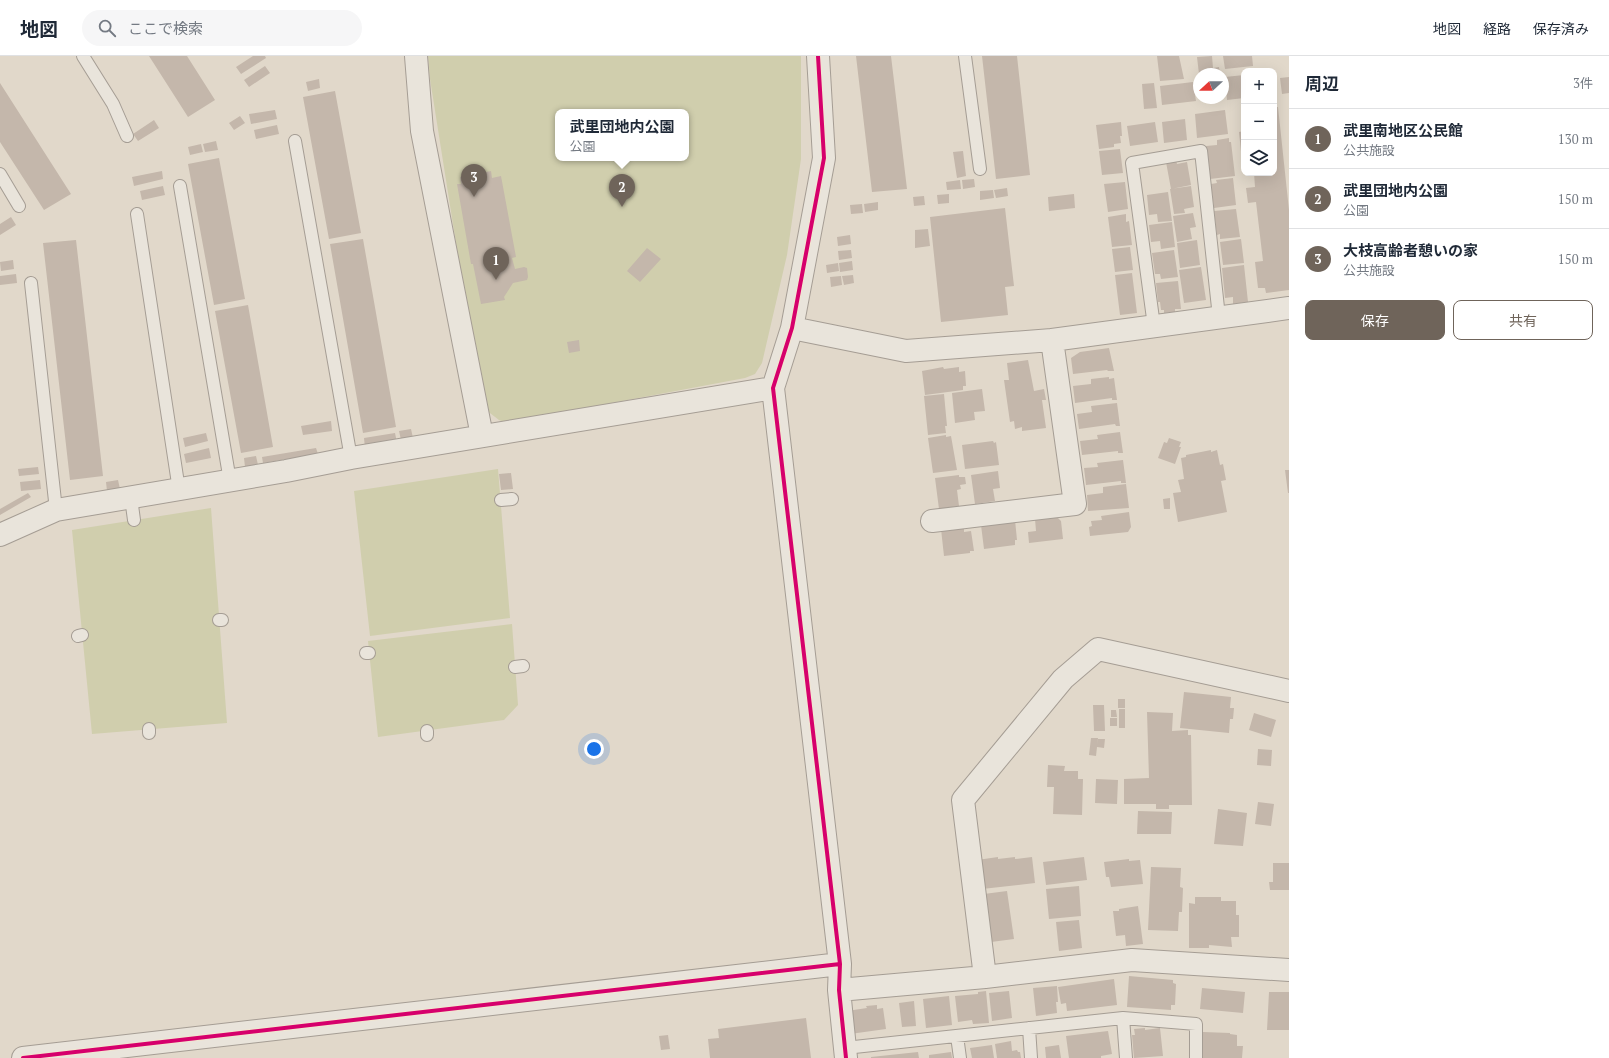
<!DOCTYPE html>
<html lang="ja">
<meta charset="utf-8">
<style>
:root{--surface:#fff;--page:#f6f6f7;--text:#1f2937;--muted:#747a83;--line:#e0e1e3;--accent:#6f645a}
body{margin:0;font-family:"PT Serif","Noto Sans JP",serif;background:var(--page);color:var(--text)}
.controls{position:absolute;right:12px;top:12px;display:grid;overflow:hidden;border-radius:8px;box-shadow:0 4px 16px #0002}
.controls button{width:36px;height:36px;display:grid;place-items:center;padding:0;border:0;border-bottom:1px solid var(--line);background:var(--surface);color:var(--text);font:20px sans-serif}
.compass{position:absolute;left:1193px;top:12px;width:36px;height:36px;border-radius:50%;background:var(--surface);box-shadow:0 4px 16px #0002;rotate:249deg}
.you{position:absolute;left:594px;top:693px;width:14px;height:14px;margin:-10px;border:3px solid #fff;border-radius:50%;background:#1a73e8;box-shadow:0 0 0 6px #1a73e833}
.badge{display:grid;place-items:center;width:26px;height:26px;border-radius:50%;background:var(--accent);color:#fff;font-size:13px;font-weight:700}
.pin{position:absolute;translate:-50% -33px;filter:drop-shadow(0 1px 2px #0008)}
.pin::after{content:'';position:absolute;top:21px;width:14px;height:12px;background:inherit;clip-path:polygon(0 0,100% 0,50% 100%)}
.popup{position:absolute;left:555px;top:53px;width:134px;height:52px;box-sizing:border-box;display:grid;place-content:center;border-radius:8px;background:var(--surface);filter:drop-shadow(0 1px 3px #0005);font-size:13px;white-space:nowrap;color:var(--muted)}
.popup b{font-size:15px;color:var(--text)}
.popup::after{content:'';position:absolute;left:50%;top:100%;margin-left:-8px;border:8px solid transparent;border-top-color:var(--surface)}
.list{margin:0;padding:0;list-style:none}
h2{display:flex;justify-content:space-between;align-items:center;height:52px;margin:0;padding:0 16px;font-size:17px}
h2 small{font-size:13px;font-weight:400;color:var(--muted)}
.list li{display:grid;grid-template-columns:26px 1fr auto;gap:12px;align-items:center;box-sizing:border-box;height:60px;padding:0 16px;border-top:1px solid var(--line)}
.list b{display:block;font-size:15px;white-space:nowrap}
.list p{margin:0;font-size:13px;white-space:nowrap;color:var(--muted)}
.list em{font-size:13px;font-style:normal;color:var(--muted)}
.actions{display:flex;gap:8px;padding:12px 16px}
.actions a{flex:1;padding:9px 0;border:1px solid var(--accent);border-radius:8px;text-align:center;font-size:14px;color:var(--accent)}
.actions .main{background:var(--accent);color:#fff}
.icon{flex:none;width:22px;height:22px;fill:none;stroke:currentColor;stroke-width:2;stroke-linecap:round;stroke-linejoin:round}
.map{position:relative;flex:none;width:1289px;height:1002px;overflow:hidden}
header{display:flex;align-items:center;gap:24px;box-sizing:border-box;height:56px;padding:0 20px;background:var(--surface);border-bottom:1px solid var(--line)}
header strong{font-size:19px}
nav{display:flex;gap:22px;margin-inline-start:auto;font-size:14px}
.search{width:280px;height:36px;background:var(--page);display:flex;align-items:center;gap:10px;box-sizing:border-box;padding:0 14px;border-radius:22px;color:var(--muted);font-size:15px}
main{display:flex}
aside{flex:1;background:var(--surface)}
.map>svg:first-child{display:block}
</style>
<header>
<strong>地図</strong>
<div class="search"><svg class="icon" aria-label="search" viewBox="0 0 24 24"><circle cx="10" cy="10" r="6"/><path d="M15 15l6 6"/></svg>ここで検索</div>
<nav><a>地図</a><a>経路</a><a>保存済み</a></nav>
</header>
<main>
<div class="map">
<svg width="1289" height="1002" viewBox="0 0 1289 1002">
<rect width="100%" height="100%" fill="#e1d8ca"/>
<path fill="#d0cead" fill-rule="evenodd" d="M428,0H801V103L787,199L762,307L755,318L745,322L506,367L499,364L486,354L458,200L430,23ZM558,56H686V102H558Z
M498,413L510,562L370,580L354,435Z
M211,452L227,667L92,678L72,474Z
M512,568L518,649L504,664L378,681L368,585Z"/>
<path fill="#c4b7ab" d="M149,0H187L215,44L188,61Z
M253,0H265L266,2L241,18L236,11Z
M856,0H891L907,133L872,136Z
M982,0H1017L1030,119L996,123Z
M1157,0H1179L1184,23L1160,25Z
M1212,0L1213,12L1219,11L1220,18H1199L1197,1Z
M1223,0H1252L1253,10L1225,13Z
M265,10L270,17L249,31L244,24Z
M1244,19V42L1227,44L1225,21Z
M1289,21V37L1282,38L1280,22Z
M319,23L320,32L308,35L306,26Z
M1193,26L1196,45L1162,49L1160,30Z
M0,27L71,138L44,154L0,86Z
M1154,27L1157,52L1144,53L1142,28Z
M335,35L361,177L329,183L303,41Z
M1202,42H1216V43L1203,45Z
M1274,51H1278L1289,154V234L1266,237L1265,232H1258L1255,206L1263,205L1256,146L1248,147L1246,132L1255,131L1254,117H1274Z
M275,54L277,63L251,68L249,58Z
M1225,54L1228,78L1197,82L1195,58Z
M240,60L245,67L234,74L229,67Z
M1185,63L1187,84L1164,87L1162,66Z
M154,64L159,72L138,85L133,78Z
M1121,66L1122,80H1120L1121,87L1114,88V91L1099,93L1096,69Z
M1155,66L1158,86L1130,90L1127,70Z
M277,69L279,78L256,83L254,74Z
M1244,75V105H1242L1239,76Z
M1229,82V86H1231L1235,120L1210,123L1206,90L1217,89V84Z
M216,85L218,94L205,96L203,88Z
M201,88L203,96L190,99L188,91Z
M1120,93L1123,117L1102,119L1099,95Z
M963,95L966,120L957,122L953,96Z
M219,102L245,243L214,249L188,108Z
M1176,104L1177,108L1187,106L1191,129L1171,133L1166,106Z
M162,115L163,123L134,130L132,121Z
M491,115L492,122L501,120L516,201L512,202L515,213L524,211L527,212L528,221L527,224L513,227L504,241L505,244L481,248L473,208H471L457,128H461L460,121Z
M1233,122L1236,149L1214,152L1211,128L1217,127L1216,124Z
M974,123L975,131L963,133L962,124Z
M960,124L961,133L947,134L946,126Z
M1125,126L1128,153L1108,156L1104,128Z
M163,130L165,139L142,144L140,135Z
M1191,130L1194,151L1184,153L1185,157L1174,158L1170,133Z
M1007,132L1008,140L996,142L994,134Z
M993,134L994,142L980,144V135Z
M1168,136L1172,165L1158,166L1157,158L1149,159L1147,139Z
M949,138V147L938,148L937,139Z
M1074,138L1075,152L1049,155L1048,141Z
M924,140L925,149L914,150L913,141Z
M878,146V154L865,156L864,148Z
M862,148L863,157L851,158L850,149Z
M1005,152L1014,230L1005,231L1008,259L941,266L930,161Z
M1236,153L1240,181L1220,183V178L1217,179L1214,155Z
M1193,157L1196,171L1190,172L1192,183L1177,186L1173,160Z
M1126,158V166L1129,165L1132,189L1112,191L1108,161Z
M11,161L16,169L0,179V168Z
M1172,166L1175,191L1161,193L1160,185L1151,186L1149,169Z
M928,173L930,190L915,192V174Z
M850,179L851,188L838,190L837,181Z
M363,183L396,371L363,377L330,188Z
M1241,183L1244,207L1223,209L1220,186Z
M76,184L103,420L70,424L43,187Z
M1197,184L1200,209L1180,212L1177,187Z
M1130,191L1133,214L1115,216L1112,193Z
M647,192L661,203L640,226L627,215Z
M851,194L852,202L839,204L838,195Z
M1174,194L1178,221L1161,223L1160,218H1155L1152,197Z
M13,204L14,213L1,215L0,206Z
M852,205L853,214L840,216L839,207Z
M838,207L839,215L827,217L826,209Z
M1244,209L1248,246L1233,248V241L1225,242L1222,212Z
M1201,211L1206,244L1184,247L1179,214Z
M1132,217L1137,257L1120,259L1115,219Z
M16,218L17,227L0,229V220Z
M853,219L854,227L844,229L842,220Z
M841,220L842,229L831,231L830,221Z
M1178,225L1181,253H1175V256L1164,257V254H1161L1160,246H1158L1156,227Z
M248,249L273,391L241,397L215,255Z
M579,284L580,295L569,297L567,286Z
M1109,292L1114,315H1108L1107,314L1073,318L1071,302L1080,296Z
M1028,304L1034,335L1044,333L1046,344H1042L1046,372L1022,375V371L1015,373L1014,365L1010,366L1004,324H1009L1007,307Z
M943,311L944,313L959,311V316L965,315L966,330H963V334L925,339L922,315Z
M1109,321V323L1114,322L1117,344H1112V342L1075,347L1073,330L1091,328V323Z
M982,333L985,355L974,356L975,364L955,367L952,337Z
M944,338L947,370H945L946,377L928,379L924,340Z
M1117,347L1120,370H1116L1115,368L1079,373L1077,358L1092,356L1091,350Z
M331,365L332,375L303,379L301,370Z
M411,373L413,382L401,384L399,375Z
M1120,376L1123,397H1118V395L1082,399L1080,385L1098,383L1097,379Z
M206,377L208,385L185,391L183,382Z
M395,377L397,387L365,392L364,382Z
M946,379V381L951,380L957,414L933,417L928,382Z
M1169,382L1181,386L1179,391H1181L1175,408L1158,402L1164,386L1167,387Z
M993,385L994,387L996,386L999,409L965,413L962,389Z
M209,392L211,402L186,407L184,398Z
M316,392L318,398L263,407L262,401Z
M1211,394V396L1217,394L1220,409L1223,408L1226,424L1221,425L1227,456L1178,466L1173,437L1181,436L1178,424L1184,423L1181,402L1186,401V399Z
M256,400L258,409L245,411L244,402Z
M1123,404L1126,427H1121V425L1086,429L1084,412L1098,411L1097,407Z
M38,411L39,418L19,420L18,413Z
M1285,414H1289V437H1288Z
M998,415L1000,432L993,433L995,445L975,448L971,419Z
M511,417L513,433L501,434L499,418Z
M959,419V421H965L966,428L960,429L961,433L957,434L959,450L939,453L935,422Z
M40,424L41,433L21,435L20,426Z
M118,424L120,433L107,435L106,426Z
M1126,428L1129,452L1088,455L1087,439L1103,437V431Z
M28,437L31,441L0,459V453Z
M1170,442V453H1164L1163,443Z
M1129,456L1131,471L1128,476L1090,480L1089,471L1092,470L1091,465L1102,464L1101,460Z
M1056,460L1061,465L1063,483L1029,487L1028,476L1036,475L1035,463Z
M1015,464L1017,484H1015V489L984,493L981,469Z
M964,470V476L971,475L974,495H970V497L944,500L941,473Z
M1184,636L1231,641L1230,652H1234L1233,663H1230L1229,677L1180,672Z
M1118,643H1125V652H1118Z
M1093,649H1104L1105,675H1094Z
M1119,653H1125V672H1119Z
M1111,654H1116L1117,661H1111Z
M1147,656L1173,657L1172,675L1188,674V679H1191L1192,749H1169V753H1156V748H1124V723L1149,722Z
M1254,657L1276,664L1271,681L1249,674Z
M1110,662H1117V670H1110Z
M1091,682H1098L1097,689L1098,683H1105L1104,692L1097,691L1096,700L1089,699Z
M1258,693L1272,694L1271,710L1257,709Z
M1048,709L1065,710L1064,715H1078V723H1083L1082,759L1053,758L1054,731H1047Z
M1096,723L1118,724L1117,748L1095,747Z
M1258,746L1274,748L1271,770L1255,768Z
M1218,753L1247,757L1243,790L1214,788Z
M1138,755L1172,756L1171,778H1137Z
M998,801V803L1015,801V803L1032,801L1035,827L982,833L977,804Z
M1084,801L1087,824L1046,829L1043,806Z
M1129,803V805L1140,804L1143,828L1111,831L1109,821H1106L1104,806Z
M1273,807H1289V834H1270L1269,826H1273Z
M1151,811L1181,812L1180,831L1183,832L1182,856H1179L1178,875L1148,874Z
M1079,830L1081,860L1049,863L1046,833Z
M1007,835L1014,883L991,886L984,838Z
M1195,841H1221V845H1236V859H1239V881H1231L1232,891L1209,889V892H1189V847L1195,848Z
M1138,850L1143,888L1126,890L1125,879L1116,880L1113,855H1119V853Z
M1079,864L1082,892L1059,895L1056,866Z
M1129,920L1173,924V927L1176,928L1175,949H1171V954L1127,951Z
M1114,923L1117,949L1067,955L1066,947L1061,948L1058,931Z
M1057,930L1058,946H1056L1057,957L1036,960L1033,932Z
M1202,932L1245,936L1243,957L1200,953Z
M986,935L989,967L973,968L972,964L958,966L955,940L978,938V936Z
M1009,935L1012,962L992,965L989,937Z
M1269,936H1289V974H1267Z
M949,940L952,969L926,972L923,943Z
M914,945L916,970L902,971L899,947Z
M877,949V953L883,952L886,973L850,978L847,955L867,952L866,950Z
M806,962L811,1002H710L708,983L719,982L718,973Z
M1145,972V974L1160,972L1163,1000L1134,1002L1132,979H1135L1134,973Z
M1108,975L1112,998L1101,1000V1002H1069L1066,980Z
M1203,976L1230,977V978L1237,979V990H1243L1242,1002H1203Z
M668,979L670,993L661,994L659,980Z
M1011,985L1012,995L1017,994L1018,996H1020L1021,1002H997L995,988Z
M992,989L994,1002H972L970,992Z
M1059,989L1061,1002H1046L1045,991Z
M918,996L919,1002H871V1001Z
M951,996L952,1002H929V999Z"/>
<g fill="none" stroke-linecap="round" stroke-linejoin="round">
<g stroke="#a59d94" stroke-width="14">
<path id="lane" d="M83,0L113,48L127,80
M965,0L980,113
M295,85L351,402
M0,118L19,150
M180,130L230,425
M137,158L179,434
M31,227L56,454
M1154,270L1132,107L1201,95L1219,261
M131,442L134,464
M501,444L512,443
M219,564H222
M78,580L82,579
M366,597H369
M515,611L523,610
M149,673V677
M427,675V679
M1123,962L1126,1002
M1029,972L1031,1002
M957,980L960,1002
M845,992L1123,962L1196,968V1002"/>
</g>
<g stroke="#a59d94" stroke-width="24">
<path id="street" d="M416,0L422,75L482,380
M818,0L824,102L792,272L773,332L840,908L839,934L846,1002
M792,272L906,295L1052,284L1289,252
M932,465L1075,448L1052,284
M0,479L56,454L286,415L351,402L773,332
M985,921L963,744L1063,623L1098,593L1289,635
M839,934L985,921L1132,904L1289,914
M23,1002L840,908"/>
</g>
<use href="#lane" stroke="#e9e4db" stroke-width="12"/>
<use href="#street" stroke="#e9e4db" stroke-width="22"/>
<g stroke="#f2e6d0" stroke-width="6">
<path id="cycleway" d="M818,0L824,102L792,272L773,332L840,908L839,934L846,1002
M23,1002L840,908"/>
</g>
<use href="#cycleway" stroke="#d6006c" stroke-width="4"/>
</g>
</svg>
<div class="controls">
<button>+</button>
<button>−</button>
<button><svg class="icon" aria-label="layers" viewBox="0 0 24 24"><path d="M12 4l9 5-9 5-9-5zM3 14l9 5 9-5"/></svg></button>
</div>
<svg class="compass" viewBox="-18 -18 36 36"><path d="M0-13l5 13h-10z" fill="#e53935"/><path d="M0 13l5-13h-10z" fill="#747a83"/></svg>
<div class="you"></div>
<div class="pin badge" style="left:496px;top:224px">1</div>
<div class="pin badge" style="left:622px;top:151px">2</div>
<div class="popup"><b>武里団地内公園</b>公園</div>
<div class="pin badge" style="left:474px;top:141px">3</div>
</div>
<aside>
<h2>周辺<small>3件</small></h2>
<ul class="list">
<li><span class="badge">1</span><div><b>武里南地区公民館</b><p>公共施設</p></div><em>130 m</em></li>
<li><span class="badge">2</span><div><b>武里団地内公園</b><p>公園</p></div><em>150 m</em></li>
<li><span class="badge">3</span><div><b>大枝高齢者憩いの家</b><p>公共施設</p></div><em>150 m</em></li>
</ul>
<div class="actions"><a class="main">保存</a><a>共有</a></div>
</aside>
</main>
